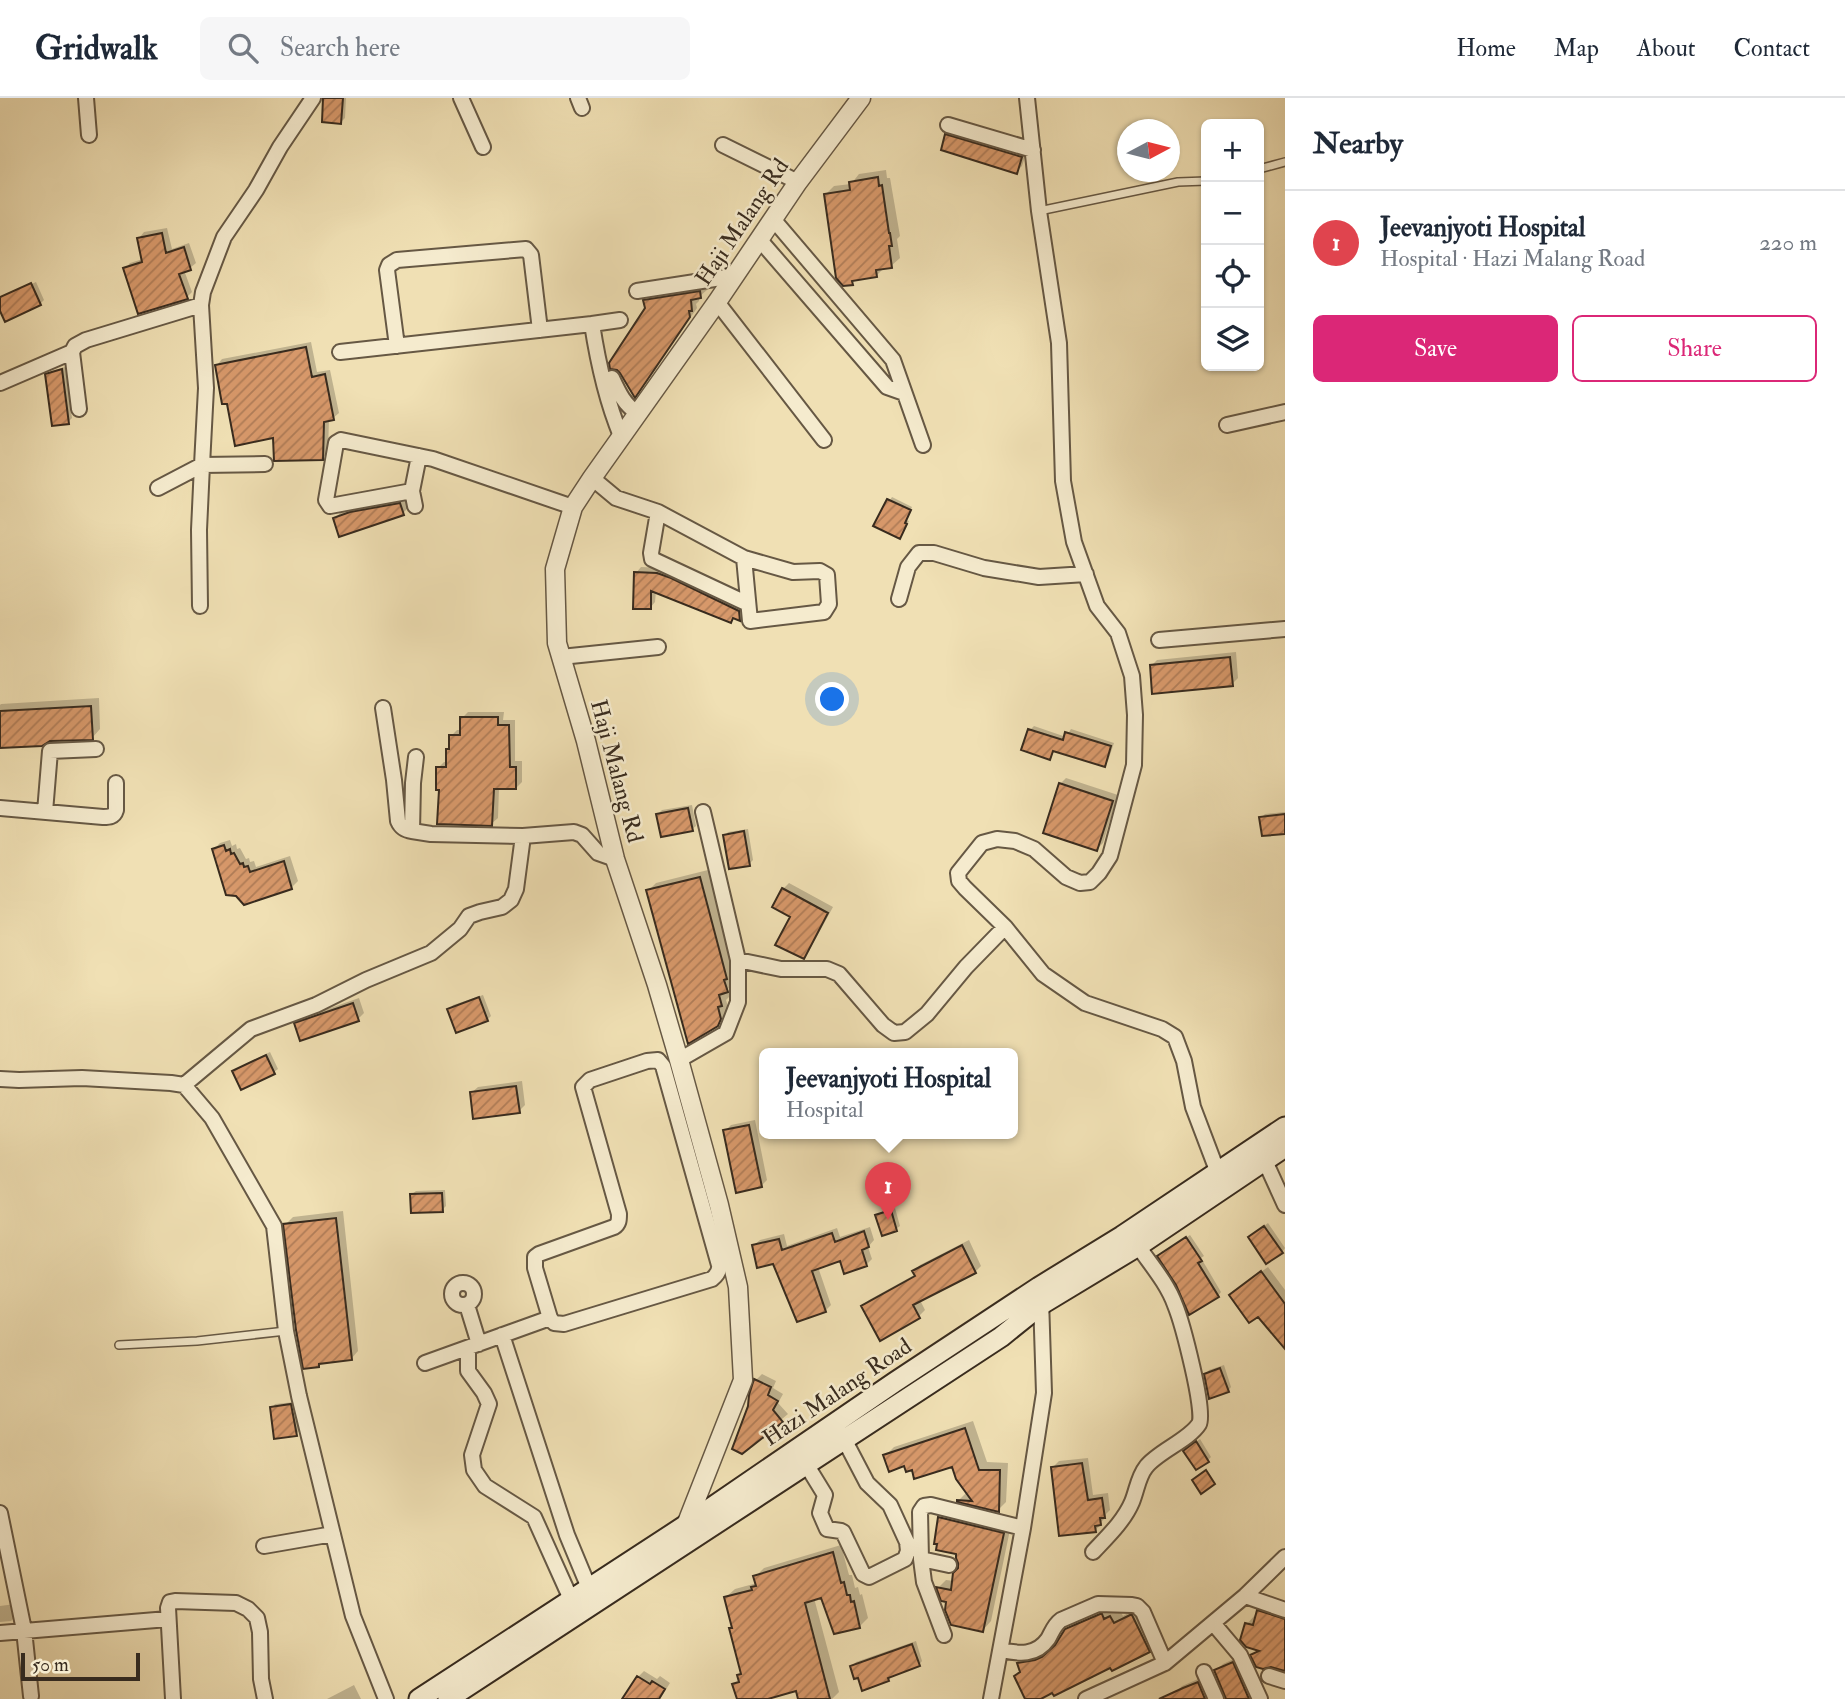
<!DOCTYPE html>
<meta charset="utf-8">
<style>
:root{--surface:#fff;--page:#f6f6f7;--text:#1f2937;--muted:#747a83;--line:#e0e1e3;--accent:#db2777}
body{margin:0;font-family:"IM FELL Double Pica",serif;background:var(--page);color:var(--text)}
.controls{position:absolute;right:21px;top:21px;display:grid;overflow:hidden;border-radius:10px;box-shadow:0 2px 5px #0004}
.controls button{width:63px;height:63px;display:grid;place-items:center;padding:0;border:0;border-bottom:2px solid var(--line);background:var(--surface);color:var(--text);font:35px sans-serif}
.compass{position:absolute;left:1117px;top:21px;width:63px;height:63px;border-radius:50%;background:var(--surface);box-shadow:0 2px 5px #0004;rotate:83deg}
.scale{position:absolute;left:21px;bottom:18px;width:119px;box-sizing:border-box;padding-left:7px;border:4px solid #382b1e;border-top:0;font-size:19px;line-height:24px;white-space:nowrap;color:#382b1e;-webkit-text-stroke:5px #f5ebce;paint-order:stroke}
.you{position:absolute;left:833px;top:602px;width:24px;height:24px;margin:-18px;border:5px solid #fff;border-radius:50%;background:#1a73e8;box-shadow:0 0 0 10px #1a73e833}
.badge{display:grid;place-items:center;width:46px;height:46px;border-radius:50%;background:var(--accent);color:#fff;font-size:23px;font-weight:700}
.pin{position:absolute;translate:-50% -58px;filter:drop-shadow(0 2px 4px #0008)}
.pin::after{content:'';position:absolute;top:37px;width:24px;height:21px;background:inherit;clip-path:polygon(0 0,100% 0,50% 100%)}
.popup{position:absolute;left:759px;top:950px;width:259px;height:91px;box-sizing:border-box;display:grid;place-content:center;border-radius:10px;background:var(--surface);filter:drop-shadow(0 2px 5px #0005);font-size:23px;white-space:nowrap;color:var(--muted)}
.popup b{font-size:26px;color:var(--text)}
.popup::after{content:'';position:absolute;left:50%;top:100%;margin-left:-14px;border:14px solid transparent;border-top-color:var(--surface)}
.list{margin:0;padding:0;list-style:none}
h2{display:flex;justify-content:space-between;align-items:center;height:91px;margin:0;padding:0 28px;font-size:30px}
h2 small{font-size:23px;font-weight:400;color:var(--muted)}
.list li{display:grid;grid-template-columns:46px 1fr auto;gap:21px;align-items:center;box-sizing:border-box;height:105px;padding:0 28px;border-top:2px solid var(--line)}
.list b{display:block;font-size:26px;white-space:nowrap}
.list p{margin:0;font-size:23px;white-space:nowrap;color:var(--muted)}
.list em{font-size:23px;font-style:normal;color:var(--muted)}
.actions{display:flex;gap:14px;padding:21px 28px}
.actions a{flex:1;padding:16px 0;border:2px solid var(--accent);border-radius:10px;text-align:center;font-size:24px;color:var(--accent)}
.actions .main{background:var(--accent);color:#fff}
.icon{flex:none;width:38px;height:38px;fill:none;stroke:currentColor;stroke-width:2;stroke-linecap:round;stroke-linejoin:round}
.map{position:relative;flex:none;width:1285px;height:1601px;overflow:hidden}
header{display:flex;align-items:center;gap:42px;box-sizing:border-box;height:98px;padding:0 35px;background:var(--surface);border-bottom:2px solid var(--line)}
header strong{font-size:33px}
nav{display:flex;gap:38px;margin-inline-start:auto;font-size:24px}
.search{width:490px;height:63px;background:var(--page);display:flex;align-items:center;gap:18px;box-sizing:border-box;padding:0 24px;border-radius:10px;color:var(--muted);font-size:26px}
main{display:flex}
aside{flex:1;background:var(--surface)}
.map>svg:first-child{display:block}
</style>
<header>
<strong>Gridwalk</strong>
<div class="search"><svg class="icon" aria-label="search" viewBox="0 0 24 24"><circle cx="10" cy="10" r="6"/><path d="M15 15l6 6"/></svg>Search here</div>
<nav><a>Home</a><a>Map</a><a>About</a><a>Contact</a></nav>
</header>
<main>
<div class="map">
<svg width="1285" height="1601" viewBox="0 0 1285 1601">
<defs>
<pattern id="building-hatch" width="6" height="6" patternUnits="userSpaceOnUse" patternTransform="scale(1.75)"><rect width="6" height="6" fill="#d7986a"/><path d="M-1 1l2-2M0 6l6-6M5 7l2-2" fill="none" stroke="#af7c57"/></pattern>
</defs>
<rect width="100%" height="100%" fill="#f0e0b4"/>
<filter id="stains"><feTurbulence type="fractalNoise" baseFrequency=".00286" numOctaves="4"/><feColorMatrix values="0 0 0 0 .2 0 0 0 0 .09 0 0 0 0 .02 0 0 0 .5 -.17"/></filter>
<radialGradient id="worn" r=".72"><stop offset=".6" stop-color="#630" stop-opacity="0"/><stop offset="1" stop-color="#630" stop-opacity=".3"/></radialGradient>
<path fill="#0003" d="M325,0H346L345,20L341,24Z
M953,31L1027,53L1022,68L1016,74L947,37Z
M886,72L887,80H890L900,138L897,141L900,160L891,168L885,169L876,178L857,180L852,185L826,96L834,88L851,86L859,76Z
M167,130L172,151L189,145L196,165L190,170L184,172L192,194L187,199L125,171L130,165L143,161L139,140L144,134Z
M36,184L44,202L40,206L0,209V201Z
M708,186V191L699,199V203L696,206L697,210L642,290L635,297L646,210L645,202L653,195Z
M311,244L317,274L330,272L339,315L333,320L329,321L328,354L323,360L275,338L217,267L222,261Z
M65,269L72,320L68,324L47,277L51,273Z
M892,399L912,409L906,422L909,423L900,439L885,410Z
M406,400L409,409L403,415L335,420L341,414L358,409Z
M641,469L663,470L744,507L745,516L740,521L735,519L731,523L656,493L655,504L650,510L636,475Z
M1236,554L1238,580L1232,586L1151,568L1157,562Z
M99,600L100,631L92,640L49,642L0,649V607L1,606Z
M468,614H504L503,622H515V663H522V684L516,690H499L498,720L491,726L440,690L438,670L444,664H448V652L451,649V638L457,632H462V620Z
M1034,628L1066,639L1071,631L1114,645L1108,663L1104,667L1055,651L1050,660L1030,632Z
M1066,680L1118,697L1103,745L1097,751L1060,686Z
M692,707L696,728L692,731L658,716L662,712Z
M1285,714V734L1261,720L1265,716Z
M748,731L753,762L749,766L725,738L728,734Z
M230,742L232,748L236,746L237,751L240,750L246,761L249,760L250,764L254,763L256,769L290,758L298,783L292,789L244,805L214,751L220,745Z
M708,772L735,871V884L728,891L730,898L726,902L729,912L726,918L717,927L648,793L656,785Z
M789,785L833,809L809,853L803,859L783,791Z
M483,897L491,918L487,922L450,911L453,907Z
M359,900L364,915L358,921L296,926L302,920Z
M270,954L278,971L274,974L234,973L238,970Z
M522,983L525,1007L519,1013L471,995L478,989Z
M755,1022L767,1082L761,1088L725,1033L731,1027Z
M445,1092L446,1108L442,1112L412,1096L416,1093Z
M895,1110L900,1128L896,1131L877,1118L881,1114Z
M343,1113L358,1253L351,1261L322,1264L318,1267L285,1127L293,1119Z
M1268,1125L1285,1150L1282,1154L1254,1136Z
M870,1129L874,1142L868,1149L872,1161L866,1167L841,1161L818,1169L831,1207L825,1213L754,1147L760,1142L784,1136L787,1148L837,1130L840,1139Z
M1190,1137L1204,1158L1201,1160L1221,1194L1218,1198L1178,1186L1163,1155Z
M969,1142L981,1168L975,1174L920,1202L925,1212L919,1218L881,1240L863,1208L869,1202L916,1176L914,1173L920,1167Z
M1268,1169L1285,1192V1240L1237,1191Z
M1224,1267L1231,1289L1228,1293L1206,1276L1209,1272Z
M762,1276L776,1283L773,1290L783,1296L778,1305L788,1316L742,1354L756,1282Z
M295,1304L300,1332L296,1336L272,1310L275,1306Z
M973,1323L987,1364L1008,1365L1006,1404L998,1412L959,1402L967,1394L953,1366L913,1370L885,1358L894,1349Z
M1200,1341L1211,1359L1208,1362L1189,1349Z
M1088,1360L1093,1397L1108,1395L1110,1412L1106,1416V1419L1101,1424L1102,1426L1095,1432L1053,1369L1059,1363Z
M948,1411L1011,1427L991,1523L983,1532L948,1502L938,1490L946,1482L954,1483L960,1470L958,1455L940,1420Z
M841,1447L849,1477H852L855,1490L858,1489L860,1497L862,1496L868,1520L860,1528L822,1498L814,1500L839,1594L832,1601H800L797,1591L767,1601H738L734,1587L740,1581L743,1574L726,1499L735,1491L757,1485L755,1479L764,1470Z
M1267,1505L1285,1511V1572L1253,1557L1259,1551L1247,1526L1255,1517L1257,1518L1258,1513Z
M15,1506L17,1517L11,1523L0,1524V1508Z
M1110,1508L1113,1514L1119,1511L1123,1518L1139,1509L1157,1544L1149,1552L1111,1567L1037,1601H1027L1019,1566L1027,1557L1045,1555L1053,1551L1067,1532L1076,1523Z
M916,1543L922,1563L919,1567L892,1578L888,1582L852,1568L856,1564Z
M1240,1558L1261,1601H1226L1216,1573L1223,1566Z
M644,1573L657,1581L660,1578L670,1585L660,1601H624L638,1579Z
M1205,1578L1217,1601H1169L1182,1588Z
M354,1587L361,1601H327Z"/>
<path fill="url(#building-hatch)" stroke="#382b1e" stroke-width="2" d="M323,0H343L341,26L322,24Z
M945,36L1022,59L1017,76L941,52Z
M878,79L879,88L882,87L889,135H890L892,148H889L892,170L876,172L877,179L852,183L853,187L843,188L836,180L824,96L850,92L849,84Z
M162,135L166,155L184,149L191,172L179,176L188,201L138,216L123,170L142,164L137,140Z
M31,185L41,207L5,224L0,213V199Z
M700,193L701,200L691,202L692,213H689L690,219L635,300L620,275L617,272L610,271L609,265L645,210L643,202Z
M306,249L312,279L325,276L334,322L324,324L323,362L274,363L273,340L235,348L227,306H222L215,267Z
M62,271L69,326L52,328L45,276Z
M887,401L911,412L905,425L907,426L900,441L873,428Z
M400,405L404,417L339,439L333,420L350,414Z
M634,474L657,475L671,480L739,513L740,523L733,520L731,525L651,493V511H633Z
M1230,559L1233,588L1152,596L1150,567Z
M91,608L93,642L50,643L42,648L0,650V613Z
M460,619H498V627H509L510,669H516V691H494L492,728L437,726L439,692H436V669H446V651H449V637H460Z
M1028,631L1063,642L1065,634L1111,648L1105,669L1053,653L1050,662L1021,652Z
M1059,685L1113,703L1097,753L1043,735Z
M688,710L693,733L661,739L656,716Z
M1285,716V736L1262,738L1259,719Z
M744,733L750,768L729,771L723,737Z
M224,747L226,753L230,751L231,756L234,755L240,766L243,765L244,769L248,768L250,774L284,763L292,791L244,807L236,798L226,797L212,751Z
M700,779L727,881L724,882L728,894L719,897L722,908L718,909L721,921L718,928L688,946L646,792Z
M782,790L828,815L804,861L775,847L790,819L772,809Z
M479,899L488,923L456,935L447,911Z
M353,905L359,923L300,943L294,925Z
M266,957L275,976L241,992L232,973Z
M516,988L520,1015L473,1021L470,994Z
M749,1027L762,1089L736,1095L723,1032Z
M442,1095L443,1114L411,1115L410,1096Z
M891,1112L897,1133L882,1138L875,1117Z
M336,1120L352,1262L319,1266V1269L303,1271L296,1232L283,1126Z
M1264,1128L1283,1155L1266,1166L1248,1139Z
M864,1133L869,1149L862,1152L867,1168L844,1176L840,1163L812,1173L826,1214L797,1224L773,1166L757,1170L752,1147L779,1141L782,1152L832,1135L835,1144Z
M1186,1139L1202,1163L1198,1165L1219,1199L1189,1217L1176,1187L1157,1158Z
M962,1147L976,1175L913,1207L920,1220L880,1243L861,1208L915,1178L912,1173Z
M1261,1173L1285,1206V1251L1258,1219L1249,1225L1229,1197Z
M1220,1270L1229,1294L1209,1301L1204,1276Z
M754,1281L771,1289L768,1297L778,1303L773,1312L783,1324L742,1356L732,1351L748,1308L749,1297Z
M291,1306L297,1338L274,1341L270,1309Z
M965,1330L979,1372H1000L999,1414L957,1404V1402L972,1403L956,1381L952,1369L914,1381L912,1372L906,1374L904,1368L889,1374L883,1357Z
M1196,1343L1209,1364L1196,1372L1183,1353Z
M1082,1365L1088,1402L1102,1400L1105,1420H1100L1101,1427L1095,1428L1096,1434L1059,1438L1051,1369Z
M1206,1372L1215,1386L1201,1396L1192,1382Z
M938,1419L1004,1435L983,1534L951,1527L945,1512L946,1504L941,1503L936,1489L951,1492L953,1475L958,1470V1465L956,1460V1456L936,1452L937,1446H934Z
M833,1454L841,1485L844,1484L847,1497H850L851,1504L854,1503L860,1530L834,1536L821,1500L805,1505L830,1601H798L796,1593L768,1601H737L732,1586L739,1584L737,1577L741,1576L729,1530H732L724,1499L752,1492L751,1489L756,1488L753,1478Z
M1257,1512L1285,1521V1573L1271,1569L1263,1571L1256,1569L1250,1557L1259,1553L1246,1549L1240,1542L1245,1525L1253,1527Z
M1100,1516H1102L1104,1521L1110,1518L1114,1525L1130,1517H1132L1150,1554L1112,1573L1110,1570L1054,1598L1052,1595L1041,1601H1025L1014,1578L1020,1574L1017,1565L1035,1562L1042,1559L1055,1547L1065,1531Z
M912,1546L920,1568L888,1580L889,1583L862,1593L858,1580L854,1581L850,1568Z
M1233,1564L1249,1601H1226L1214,1572Z
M637,1578L650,1586L652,1583L665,1591L659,1601H622Z
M1198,1584L1205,1601H1159L1183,1590Z"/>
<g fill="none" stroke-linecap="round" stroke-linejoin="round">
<g stroke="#665844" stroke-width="10">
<path id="service" d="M1259,71L1285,64
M1039,113L1178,84L1206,83
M119,1247L197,1243L286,1233"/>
</g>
<g stroke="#665844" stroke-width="18">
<path id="minor" d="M86,0L89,37
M461,0L483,49
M578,0L582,10
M948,27L1033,52
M723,47L798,84
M773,121L893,262L923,347
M759,141L887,289L904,295
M637,193L734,178
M717,204L824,342
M620,222L592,226C598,265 606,302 621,338
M397,248L387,172L389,167L397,162L526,151L531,157L540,232
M340,254L592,226
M612,280C619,295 624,306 637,315
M0,285L72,254
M79,311L72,254L75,248L86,242L201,207
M1227,327L1285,314
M592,380L616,400L658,414L744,460L793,474L820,473L827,477L829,506L824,514L750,523L744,460
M158,390L202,367L206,290L201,207L203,194L224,139L256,92L280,49L313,0
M412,393L330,408L326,402L336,345L341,342L433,361L573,409
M415,408L412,393L419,358
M658,414L651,455L652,461L748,506
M899,501L908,469L919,455H934L984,470L1039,479L1086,476
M200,508L199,432L202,367L265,366
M1159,542L1285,531
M561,559L658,549
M383,610L394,682L398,723C401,730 405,732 412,733
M416,659L413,685L412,733L431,736L523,738L574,734L582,737L598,755L615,761
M0,710L103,719C109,719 114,719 116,712V685
M45,714L50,653L96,651
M703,714L738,862
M1005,829L965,790L959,783L958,775L982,745L997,741L1015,743L1034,751L1066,779L1080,785L1090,784L1099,775L1110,758L1134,667L1135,617L1132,578L1118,535L1097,508L1074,444L1063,383L1059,245L1039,113L1027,0
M658,962L663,968L719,1167C720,1173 717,1177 712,1181L564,1226L554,1225L550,1220L535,1170V1159L539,1156L614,1129C619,1126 619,1122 619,1116L583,989L590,982L647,963Z
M679,962L726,935L738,904V862L781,871H827L839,876L883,927L894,935L905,934L927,916L966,869L1005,829L1043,876L1085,905L1162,931L1175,939L1184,963L1193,1009L1218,1075
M0,981L19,982L82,980L171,985L184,987L212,1020L274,1128L286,1233L299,1298L353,1518L386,1601
M184,987L251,931L316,907L366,882L431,855L460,831L469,818L480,814L502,809L511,802L516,791L523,738
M1265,1063L1285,1107
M452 1196a11 11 0 1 1 22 0a11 11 0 1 1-22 0Z
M467,1207L479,1246
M502,1237L567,1437L589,1490
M468,1250V1273L484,1295L489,1306L472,1357L474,1372L485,1388L534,1419L574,1508
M425,1265L550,1220
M806,1366L825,1397L820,1415L827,1431L841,1433L843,1434L863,1476L869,1479L905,1461L908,1453L907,1444L890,1407L867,1385L844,1341
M0,1415L24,1532L31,1598
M264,1448L333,1436
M1093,1454C1107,1439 1124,1423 1132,1404C1137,1392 1138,1379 1146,1369C1157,1354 1189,1342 1199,1326C1206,1314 1182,1224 1175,1207C1167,1185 1151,1167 1138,1148
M921,1461L949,1467
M1245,1498L1285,1512
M1213,1525L1240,1557L1260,1601
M0,1535L168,1521
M944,1537L924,1484L921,1461L920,1414L924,1408L931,1407L1023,1430
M1001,1552C1019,1556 1036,1558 1048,1541C1052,1534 1054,1527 1061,1522L1098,1506L1132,1507L1137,1508L1143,1514L1165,1565
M1204,1574L1216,1601
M1269,1578L1285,1583
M173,1601L168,1510L170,1504L175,1503L236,1505L248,1511L257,1520L260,1534L261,1581L265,1601
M991,1601L1023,1430L1044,1295L1041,1201
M1086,1601L1165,1565L1245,1498L1285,1459"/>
</g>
<g stroke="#665844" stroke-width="21">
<path id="tertiary" d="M688,1434L686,1427L743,1282L738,1189L719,1107L679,962L657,887L615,761L586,643L557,545L555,471L573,409L592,380L717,204L798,84L861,0"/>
</g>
<g stroke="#382b1e" stroke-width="23">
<path id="secondary" d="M419,1601L686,1427L895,1284L1039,1189L1122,1138L1285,1029
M448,1601L1001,1239L1042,1206L1138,1148L1285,1049"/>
</g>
<use href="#service" stroke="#f5ebce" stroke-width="7"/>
<use href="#minor" stroke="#f5ebce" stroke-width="14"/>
<use href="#tertiary" stroke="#f5ebce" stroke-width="18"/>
<use href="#secondary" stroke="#f5ebce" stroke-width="19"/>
</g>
<g text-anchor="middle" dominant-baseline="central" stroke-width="5" stroke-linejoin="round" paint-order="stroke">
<g font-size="23" fill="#382b1e" stroke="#f5ebce">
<text transform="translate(742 124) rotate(-56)">Haji Malang Rd</text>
<text transform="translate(617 673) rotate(75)">Haji Malang Rd</text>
<text transform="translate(837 1294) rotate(-34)">Hazi Malang Road</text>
</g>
</g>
<rect width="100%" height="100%" filter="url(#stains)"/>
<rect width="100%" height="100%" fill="url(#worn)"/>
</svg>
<div class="controls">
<button>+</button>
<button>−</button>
<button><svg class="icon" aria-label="locate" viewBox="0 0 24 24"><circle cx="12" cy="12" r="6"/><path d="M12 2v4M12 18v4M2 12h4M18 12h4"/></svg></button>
<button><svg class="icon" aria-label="layers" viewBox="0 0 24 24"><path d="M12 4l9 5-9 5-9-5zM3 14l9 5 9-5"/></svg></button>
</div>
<svg class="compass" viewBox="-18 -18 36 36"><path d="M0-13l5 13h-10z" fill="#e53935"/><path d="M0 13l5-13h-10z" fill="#747a83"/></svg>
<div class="scale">50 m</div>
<div class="you"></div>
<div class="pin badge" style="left:888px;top:1122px;background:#e0444e">1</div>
<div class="popup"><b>Jeevanjyoti Hospital</b>Hospital</div>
</div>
<aside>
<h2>Nearby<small></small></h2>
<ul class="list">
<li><span class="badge" style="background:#e0444e">1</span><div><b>Jeevanjyoti Hospital</b><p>Hospital · Hazi Malang Road</p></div><em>220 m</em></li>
</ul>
<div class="actions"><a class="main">Save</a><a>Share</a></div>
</aside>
</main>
